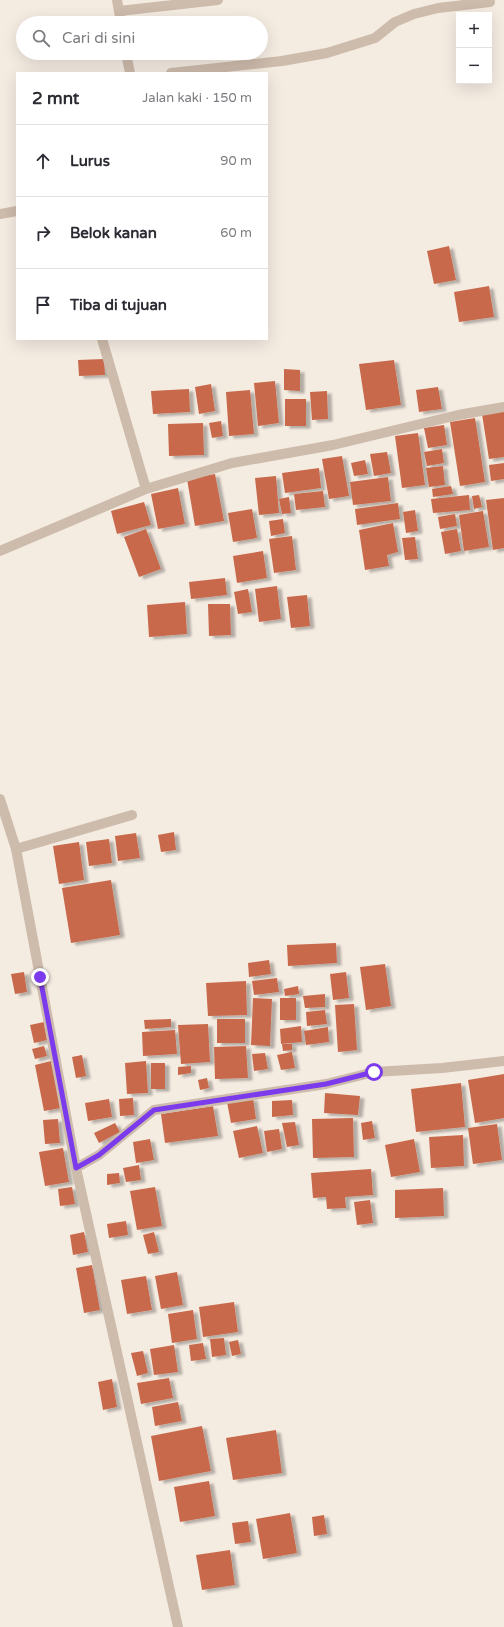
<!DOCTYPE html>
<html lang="id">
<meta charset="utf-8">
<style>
:root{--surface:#fff;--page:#f7f7f7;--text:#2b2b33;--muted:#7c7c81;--line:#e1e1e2}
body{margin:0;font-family:"Varela Round",sans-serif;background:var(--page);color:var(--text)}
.controls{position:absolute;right:12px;top:12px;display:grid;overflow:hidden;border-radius:0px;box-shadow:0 4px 16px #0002}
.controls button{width:36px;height:36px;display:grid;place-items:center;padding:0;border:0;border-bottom:1px solid var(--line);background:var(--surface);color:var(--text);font:20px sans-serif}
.stop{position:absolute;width:12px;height:12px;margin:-9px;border:3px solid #7c3aed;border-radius:50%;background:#fff}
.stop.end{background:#7c3aed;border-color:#fff;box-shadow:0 1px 4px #0008}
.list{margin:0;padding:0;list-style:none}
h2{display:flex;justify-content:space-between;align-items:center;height:52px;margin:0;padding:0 16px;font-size:17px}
h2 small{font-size:13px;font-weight:400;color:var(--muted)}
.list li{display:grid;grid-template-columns:26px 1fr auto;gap:12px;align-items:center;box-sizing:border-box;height:72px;padding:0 16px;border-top:1px solid var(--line)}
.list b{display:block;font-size:15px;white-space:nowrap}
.list em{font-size:13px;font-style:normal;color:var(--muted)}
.icon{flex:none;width:22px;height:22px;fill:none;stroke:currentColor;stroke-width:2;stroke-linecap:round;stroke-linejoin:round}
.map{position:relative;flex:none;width:504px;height:1627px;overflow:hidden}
.search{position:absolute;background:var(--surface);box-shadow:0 4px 16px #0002;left:16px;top:16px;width:252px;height:44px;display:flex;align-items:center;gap:10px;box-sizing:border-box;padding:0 14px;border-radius:22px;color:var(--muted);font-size:15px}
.panel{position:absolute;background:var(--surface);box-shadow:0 4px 16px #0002;left:16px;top:72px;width:252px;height:268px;border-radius:0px}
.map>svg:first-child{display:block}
</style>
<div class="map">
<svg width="504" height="1627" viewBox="0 0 504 1627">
<defs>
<filter id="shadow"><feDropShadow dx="4.5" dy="2.5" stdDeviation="1" flood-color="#0004"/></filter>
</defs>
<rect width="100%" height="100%" fill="#f4ebe1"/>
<path fill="#c8694b" filter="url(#shadow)" d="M449,246L456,280L434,284L427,251Z
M489,286L494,317L459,322L454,292Z
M104,359L105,375L79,376L78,360Z
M394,360L401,405L366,410L359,364Z
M284,369L300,370V391L284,390Z
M275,381L279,423L258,426L254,383Z
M211,384L215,411L199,414L195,387Z
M438,387L442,409L419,412L416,390Z
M189,389L190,412L153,414L151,391Z
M250,390L254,434L229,436L226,392Z
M327,391L328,419L312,420L310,392Z
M285,399H306V426H285Z
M504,410V457L489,459L482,414Z
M475,418L485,482L460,486L450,422Z
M221,421L223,436L212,438L209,423Z
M203,423L204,455L169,456L168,424Z
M444,425L447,445L428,448L424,428Z
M418,433L425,485L402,488L395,436Z
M442,449L444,463L427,466L424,452Z
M387,452L391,473L374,476L370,454Z
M342,456L349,496L329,499L322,459Z
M365,460L368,474L354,476L351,463Z
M504,463V479L491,481L489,465Z
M443,466L445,485L429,487L426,468Z
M319,468L321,488L285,493L282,473Z
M215,474L224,521L195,526L187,479Z
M276,476L279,513L259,515L255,478Z
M388,477L391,501L353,505L350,482Z
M451,486L453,494L433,497L432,489Z
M178,488L185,524L158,529L151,494Z
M323,491L325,507L296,510L294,494Z
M469,495L470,510L433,513L431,499Z
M479,495L482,507L474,509L472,496Z
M289,497L291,513L282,514L279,499Z
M504,498V548L493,550L486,500Z
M144,502L151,525L117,534L111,511Z
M398,503L400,519L357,525L355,509Z
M252,509L257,538L233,542L228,513Z
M415,510L418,531L406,533L403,512Z
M483,511L489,547L464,551L459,515Z
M455,514L457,526L440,529L438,517Z
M283,519L285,533L271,536L269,521Z
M393,523L398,552L387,555L389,566L365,570L359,530Z
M146,529L161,569L139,577L124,537Z
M457,529L461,551L445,554L441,532Z
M292,536L296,570L274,573L269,539Z
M415,537L418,559L405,560L402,538Z
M263,551L267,578L237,583L233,556Z
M225,578L227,595L191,599L189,582Z
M277,586L281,619L259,622L255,589Z
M248,589L252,612L238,614L234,592Z
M307,595L310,626L291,628L287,597Z
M185,602L187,634L149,637L147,605Z
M208,604H230L231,635L209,636Z
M174,832L176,850L161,852L158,835Z
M136,833L140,858L118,861L115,836Z
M109,839L112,863L89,866L86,842Z
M79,842L84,880L59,884L53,846Z
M111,880L120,935L71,943L62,888Z
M336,943L337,963L288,966L287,945Z
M269,960L271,974L249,977L248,963Z
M385,964L391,1006L366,1010L360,967Z
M24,972L27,992L15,994L11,974Z
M346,972L349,998L333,1000L330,974Z
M277,978L279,992L254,995L252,981Z
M246,981L247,1015L208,1016L206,983Z
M298,986L299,994L285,996L284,989Z
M325,994V1007L305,1008L303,996Z
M253,998L272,999L270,1046L251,1045Z
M280,998H296V1020H280Z
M354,1004L357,1050L338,1052L335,1005Z
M325,1010L327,1024L307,1026L306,1012Z
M171,1019V1027L145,1029L144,1020Z
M217,1019H245V1043H217Z
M44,1022L47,1040L34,1043L30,1025Z
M208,1024L210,1062L181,1064L178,1025Z
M301,1026L302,1042L281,1044L280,1029Z
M328,1027L329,1042L306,1045L304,1031Z
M175,1030L177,1054L143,1056L142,1032Z
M282,1044H292V1050L283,1051Z
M44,1046L47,1056L35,1059L32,1049Z
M246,1046L248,1078L215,1079L214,1047Z
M292,1052L295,1068L281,1070L277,1055Z
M265,1053L268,1069L254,1071L252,1054Z
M82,1055L86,1076L76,1078L72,1057Z
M51,1061L61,1108L44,1111L35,1065Z
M146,1061L148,1093L127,1094L125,1063Z
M151,1063H165V1089H151Z
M191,1066V1073L178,1075V1067Z
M504,1074V1118L475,1123L468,1080Z
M207,1078L209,1088L200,1090L198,1080Z
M461,1083L465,1127L416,1132L411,1089Z
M325,1093L360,1096L358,1115L324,1113Z
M133,1098L134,1115L120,1116L119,1099Z
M253,1098L256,1119L231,1123L227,1102Z
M109,1099L112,1117L88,1121L85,1103Z
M292,1100L293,1115L272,1117V1101Z
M213,1106L218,1136L165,1143L161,1114Z
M353,1118L354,1157L313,1158L312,1119Z
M58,1119L60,1143L45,1144L43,1120Z
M372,1121L375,1138L363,1140L361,1123Z
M295,1122L299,1145L287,1147L282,1123Z
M115,1123L120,1132L99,1143L94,1133Z
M497,1124L502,1160L473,1164L468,1128Z
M257,1126L263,1153L239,1158L233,1131Z
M279,1129L282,1149L267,1152L264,1131Z
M463,1135L464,1166L431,1168L429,1137Z
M150,1139L154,1160L136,1163L133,1142Z
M414,1139L420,1172L391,1177L385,1145Z
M63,1148L69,1182L45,1186L39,1152Z
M139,1165L141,1180L126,1182L123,1168Z
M371,1169L373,1195L345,1197L346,1208L327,1209L326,1197L313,1198L311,1173Z
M119,1173L120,1183L107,1185V1174Z
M72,1187L75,1204L60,1206L58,1189Z
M155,1187L162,1226L137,1230L130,1191Z
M443,1188L444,1216L395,1218V1190Z
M370,1200L373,1223L357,1225L354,1202Z
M126,1221L128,1235L109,1238L107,1224Z
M84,1232L88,1252L73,1255L70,1235Z
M154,1232L159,1252L148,1254L143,1235Z
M92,1265L100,1310L84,1313L76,1268Z
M177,1272L183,1305L161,1309L155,1276Z
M146,1276L152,1310L127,1314L121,1280Z
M234,1302L238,1332L203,1337L199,1307Z
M193,1310L197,1339L172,1343L168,1314Z
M224,1338L226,1355L212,1357L210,1339Z
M238,1340L241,1354L232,1356L229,1342Z
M203,1343L206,1359L191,1361L189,1345Z
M174,1345L178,1372L154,1375L150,1349Z
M143,1351L148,1373L137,1376L131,1353Z
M169,1378L173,1398L141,1404L137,1383Z
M112,1379L117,1407L103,1410L98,1382Z
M178,1402L182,1421L155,1426L152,1407Z
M202,1426L211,1471L159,1481L151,1436Z
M276,1430L282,1473L233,1480L226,1438Z
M209,1481L215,1516L180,1522L174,1487Z
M290,1513L297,1553L263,1559L256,1519Z
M324,1515L327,1534L314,1536L312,1517Z
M248,1521L251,1542L235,1544L232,1523Z
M230,1550L235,1585L202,1590L196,1555Z"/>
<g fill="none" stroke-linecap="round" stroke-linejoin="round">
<path stroke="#cdbbac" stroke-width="10" d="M117,0L121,23
M119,11L218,0
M126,53L130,73
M171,73L282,61L327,53L375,38L395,22L414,14L438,8L490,2
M0,214L17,211
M102,339L146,489
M0,551L146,489L232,463L333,445L458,415L504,407
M0,799L16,849L76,1168L178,1627
M16,849L132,815
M76,1168L99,1155L154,1110L326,1084L374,1072L442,1068L504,1061"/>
</g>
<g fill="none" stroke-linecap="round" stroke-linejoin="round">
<path stroke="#7c3aed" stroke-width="5" d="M40,977L76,1168L99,1155L154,1110L326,1084L374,1072"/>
</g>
</svg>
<div class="controls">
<button>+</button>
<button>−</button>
</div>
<div class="stop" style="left:374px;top:1072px"></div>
<div class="stop end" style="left:40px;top:977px"></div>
<div class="search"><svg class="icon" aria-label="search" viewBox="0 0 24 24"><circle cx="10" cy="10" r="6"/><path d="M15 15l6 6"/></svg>Cari di sini</div>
<section class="panel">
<h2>2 mnt<small>Jalan kaki · 150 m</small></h2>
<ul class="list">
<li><svg class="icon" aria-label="ahead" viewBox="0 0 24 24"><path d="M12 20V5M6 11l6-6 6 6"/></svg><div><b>Lurus</b></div><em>90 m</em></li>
<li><svg class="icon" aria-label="right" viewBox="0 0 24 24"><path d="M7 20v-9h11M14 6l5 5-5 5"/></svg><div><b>Belok kanan</b></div><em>60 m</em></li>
<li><svg class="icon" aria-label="arrive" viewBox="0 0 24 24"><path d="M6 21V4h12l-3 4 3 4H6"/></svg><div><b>Tiba di tujuan</b></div></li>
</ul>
</section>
</div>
